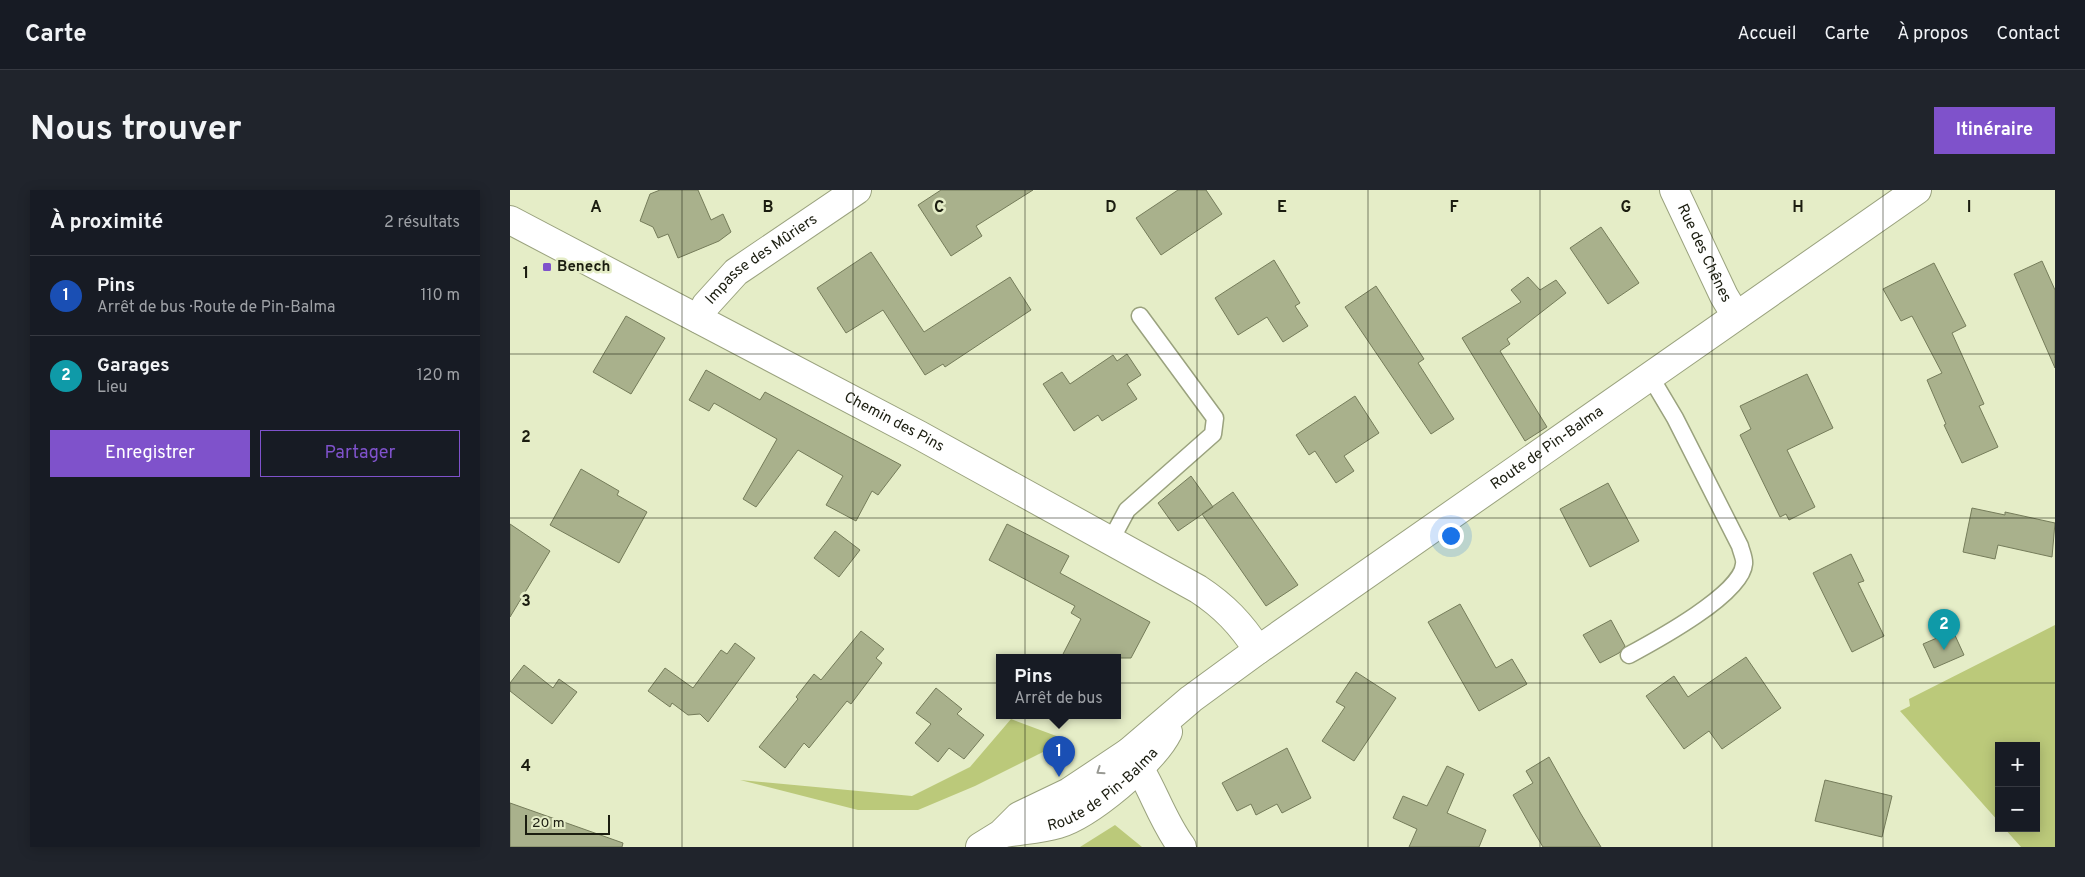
<!DOCTYPE html>
<html lang="fr">
<meta charset="utf-8">
<style>
:root{--surface:#171b24;--page:#20242c;--text:#f1f3f6;--muted:#9ea1a6;--line:#363941;--accent:#7f52cb}
body{margin:0;font-family:Overpass,sans-serif;background:var(--page);color:var(--text)}
.controls{position:absolute;right:15px;bottom:15px;display:grid;overflow:hidden;border-radius:0px;box-shadow:0 2px 12px #0003}
.controls button{width:45px;height:45px;display:grid;place-items:center;padding:0;border:0;border-bottom:1px solid var(--line);background:var(--surface);color:var(--text);font:25px sans-serif}
.scale{position:absolute;left:15px;bottom:12px;width:85px;box-sizing:border-box;padding-left:5px;border:2px solid #1b1d10;border-top:0;font-size:14px;line-height:18px;white-space:nowrap;color:#1b1d10;-webkit-text-stroke:4px #e5edc7;paint-order:stroke}
.you{position:absolute;left:940px;top:345px;width:18px;height:18px;margin:-12px;border:4px solid #fff;border-radius:50%;background:#1a73e8;box-shadow:0 0 0 8px #1a73e833}
.badge{display:grid;place-items:center;width:32px;height:32px;border-radius:50%;background:var(--accent);color:#fff;font-size:16px;font-weight:700}
.pin{position:absolute;translate:-50% -41px;filter:drop-shadow(0 1px 2px #0008)}
.pin::after{content:'';position:absolute;top:26px;width:18px;height:15px;background:inherit;clip-path:polygon(0 0,100% 0,50% 100%)}
.popup{position:absolute;left:486px;top:464px;width:125px;height:65px;box-sizing:border-box;display:grid;place-content:center;border-radius:0px;background:var(--surface);filter:drop-shadow(0 1px 4px #0005);font-size:16px;white-space:nowrap;color:var(--muted)}
.popup b{font-size:19px;color:var(--text)}
.popup::after{content:'';position:absolute;left:50%;top:100%;margin-left:-10px;border:10px solid transparent;border-top-color:var(--surface)}
.list{margin:0;padding:0;list-style:none}
h2{display:flex;justify-content:space-between;align-items:center;height:65px;margin:0;padding:0 20px;font-size:21px}
h2 small{font-size:16px;font-weight:400;color:var(--muted)}
.list li{display:grid;grid-template-columns:32px 1fr auto;gap:15px;align-items:center;box-sizing:border-box;height:80px;padding:0 20px;border-top:1px solid var(--line)}
.list b{display:block;font-size:19px;white-space:nowrap}
.list p{margin:0;font-size:16px;white-space:nowrap;color:var(--muted)}
.list em{font-size:16px;font-style:normal;color:var(--muted)}
.actions{display:flex;gap:10px;padding:15px 20px}
.actions a{flex:1;padding:11px 0;border:1px solid var(--accent);border-radius:0px;text-align:center;font-size:18px;color:var(--accent)}
.actions .main{background:var(--accent);color:#fff}
.map{position:relative;flex:none;width:1545px;height:657px;overflow:hidden;border-radius:0px}
header{display:flex;align-items:center;gap:30px;box-sizing:border-box;height:70px;padding:0 25px;background:var(--surface);border-bottom:1px solid var(--line)}
header strong{font-size:24px}
nav{display:flex;gap:28px;margin-inline-start:auto;font-size:18px}
.intro{display:flex;align-items:center;justify-content:space-between;box-sizing:border-box;height:120px;padding:0 30px}
h1{margin:0;font-size:35px}
.button{padding:12px 22px;border-radius:0px;background:var(--accent);color:#fff;font-size:18px;font-weight:700}
main{display:flex;gap:30px;padding:0 30px}
aside{flex:1;background:var(--surface);border-radius:0px;box-shadow:0 2px 12px #0003}
.map>svg:first-child{display:block}
</style>
<header>
<strong>Carte</strong>
<nav><a>Accueil</a><a>Carte</a><a>À propos</a><a>Contact</a></nav>
</header>
<div class="intro"><h1>Nous trouver</h1><a class="button">Itinéraire</a></div>
<main>
<aside>
<h2>À proximité<small>2 résultats</small></h2>
<ul class="list">
<li><span class="badge" style="background:#1a4fb4">1</span><div><b>Pins</b><p>Arrêt de bus · Route de Pin-Balma</p></div><em>110 m</em></li>
<li><span class="badge" style="background:#0f9aa8">2</span><div><b>Garages</b><p>Lieu</p></div><em>120 m</em></li>
</ul>
<div class="actions"><a class="main">Enregistrer</a><a>Partager</a></div>
</aside>
<div class="map">
<svg width="1545" height="657" viewBox="0 0 1545 657">
<rect width="100%" height="100%" fill="#e5edc7"/>
<path fill="#bbc97a" d="M1545,435V657H1511L1494,638H1526V556H1489V632L1390,521L1400,516L1399,509Z
M501,529L557,550L465,596L408,620H348L230,590L402,606L460,577Z
M605,635L632,657H570Z"/>
<path fill="#a9b18c" stroke="#757c5a" d="M150,0H188L201,30L213,24L221,42L209,51L168,68L158,44L148,48L143,37L130,31L140,4Z
M431,0H523L466,36L472,46L441,66L408,15Z
M668,0H696L712,24L651,65L626,28Z
M1091,37L1129,93L1098,114L1060,58Z
M361,62L414,142L500,87L521,120L435,177L433,174L415,185L373,120L336,143L307,98Z
M764,70L790,113L785,116L798,136L773,152L757,127L728,145L705,108Z
M1532,71L1545,100V178L1504,84Z
M1424,73L1456,136L1442,143L1474,214L1469,216L1488,257L1452,273L1434,235L1436,234L1417,190L1432,183L1402,126L1391,131L1373,99Z
M1018,87L1030,100L1046,90L1056,103L997,149L1000,154L990,161L1037,237L1015,251L952,148L1011,112L1001,100Z
M866,96L914,169L908,173L944,229L921,244L835,117Z
M116,126L155,148L121,204L83,182Z
M617,164L631,185L617,194L627,209L592,231L588,225L564,241L533,194L552,182L560,194L603,165L607,171Z
M196,180L250,210L255,202L391,275L368,305L362,301L346,331L316,315L333,286L288,260L246,317L233,309L267,249L204,213L199,221L179,210Z
M1297,184L1323,238L1277,260L1305,317L1279,330L1276,324L1270,327L1230,245L1241,239L1230,216Z
M845,206L869,243L834,266L844,281L826,293L805,261L799,265L786,245Z
M71,279L109,301L107,305L137,322L109,373L40,335Z
M681,286L703,317L668,341L648,313Z
M1098,293L1129,351L1080,377L1050,319Z
M723,302L788,395L756,416L692,324Z
M1462,318L1495,325V322L1545,333L1542,367L1488,355L1485,369L1453,362Z
M0,334L40,361L0,427Z
M497,334L559,366L550,383L640,432L621,468H551L571,429L561,423L565,416L479,370Z
M325,341L350,360L329,387L304,368Z
M1341,364L1354,391L1348,393L1374,446L1342,462L1303,383Z
M950,414L986,478L1002,469L1017,494L969,521L918,432Z
M1101,430L1115,456L1109,463L1090,473L1073,445Z
M351,441L374,459L366,468L372,473L341,514L337,511L299,558L294,553L275,578L249,557L288,509L286,507L304,484L311,490Z
M1443,441L1454,465L1424,478L1413,454Z
M225,453L245,468L198,532L190,524L178,525L162,513L160,517L138,501L155,478L183,498L211,460L217,464Z
M1236,467L1271,518L1212,559L1199,541L1174,559L1136,506L1164,486L1178,507Z
M14,475L43,498L49,489L67,502L42,534L0,501V493Z
M846,482L886,508L844,571L812,551L835,517L826,512Z
M426,498L452,519L447,524L474,545L454,569L439,558L428,572L405,553L421,534L406,523Z
M777,558L801,608L772,623L767,614L746,625L741,614L727,621L712,593Z
M1039,567L1071,624L1091,657H1033L1021,637L1003,605L1023,593L1016,581Z
M937,576L954,584L937,623L976,640L969,657H899L907,639L883,628L893,606L917,616Z
M1315,590L1382,606L1372,647L1305,631Z
M0,613L113,653L112,657H0Z"/>
<g fill="none" stroke-linecap="round" stroke-linejoin="round">
<g stroke="#9aa27e" stroke-width="19">
<path id="lane" d="M601,350L617,320L703,244L705,228L630,126
M1119,465C1145,451 1232,404 1234,374C1235,369 1231,361 1230,356L1165,228L1140,186"/>
</g>
<g stroke="#9aa27e" stroke-width="30">
<g id="street">
<path id="s1" d="M1164,0L1214,106L1226,126"/>
<path id="s2" d="M0,30L409,245L688,399C714,416 731,434 748,460"/>
<path id="s3" d="M189,129L196,115L226,82L347,0"/>
<path d="M619,562C641,591 650,628 672,657"/>
</g>
</g>
<g stroke="#9aa27e" stroke-width="30">
<g id="secondary">
<path id="s4" d="M495,643C512,640 531,639 548,634C579,625 643,572 658,542"/>
<path id="s5" d="M470,657L491,644L509,626L559,602L619,562L681,509L748,460L1407,0"/>
</g>
</g>
<use href="#lane" stroke="#fff" stroke-width="16"/>
<use href="#street" stroke="#fff" stroke-width="28"/>
<use href="#secondary" stroke="#fff" stroke-width="28"/>
</g>
<defs><path id="oneway-chevron" d="M-2-3.5L2.5 0L-2 3.5" fill="none" stroke-width="1.6" stroke-linecap="round" stroke-linejoin="round" transform="scale(1.25)"/></defs>
<use stroke="#989993" href="#oneway-chevron" transform="translate(590 581) rotate(146)"/>
<path fill="none" stroke="#1b1d10" stroke-width="1" stroke-opacity="0.55" d="M172,0V657M343,0V657M515,0V657M687,0V657M858,0V657M1030,0V657M1202,0V657M1373,0V657M0,164H1545M0,328H1545M0,493H1545"/>
<rect fill="#7f52cb" stroke="#e5edc7" stroke-width="2" x="32" y="72" width="10" height="10" rx="2.5"/>
<g text-anchor="middle" dominant-baseline="central" stroke-width="5" stroke-linejoin="round" paint-order="stroke">
<g font-size="15" fill="#1b1d10" stroke="#e5edc7">
<text stroke="none"><textPath href="#s1" startOffset="70">Rue des Chênes</textPath></text>
<text stroke="none"><textPath href="#s3" startOffset="88">Impasse des Mûriers</textPath></text>
<text stroke="none"><textPath href="#s2" startOffset="434">Chemin des Pins</textPath></text>
<text stroke="none"><textPath href="#s5" startOffset="695">Route de Pin-Balma</textPath></text>
<text stroke="none"><textPath href="#s4" startOffset="110">Route de Pin-Balma</textPath></text>
</g>
<g font-size="15" font-weight="bold" fill="#1b1d10" stroke="#e5edc7" text-anchor="start">
<text x="47" y="77">Benech</text>
</g>
</g>
<g font-size="16" text-anchor="middle" font-weight="bold" fill="#1b1d10" stroke="#e5edc7" stroke-width="5" stroke-linejoin="round" paint-order="stroke">
<text x="86" y="22">A</text>
<text x="258" y="22">B</text>
<text x="429" y="22">C</text>
<text x="601" y="22">D</text>
<text x="772" y="22">E</text>
<text x="944" y="22">F</text>
<text x="1116" y="22">G</text>
<text x="1288" y="22">H</text>
<text x="1459" y="22">I</text>
<text x="16" y="88">1</text>
<text x="16" y="252">2</text>
<text x="16" y="416">3</text>
<text x="16" y="581">4</text>
</g>
</svg>
<div class="controls">
<button>+</button>
<button>−</button>
</div>
<div class="scale">20 m</div>
<div class="you"></div>
<div class="pin badge" style="left:549px;top:587px;background:#1a4fb4">1</div>
<div class="popup"><b>Pins</b>Arrêt de bus</div>
<div class="pin badge" style="left:1434px;top:460px;background:#0f9aa8">2</div>
</div>
</main>
